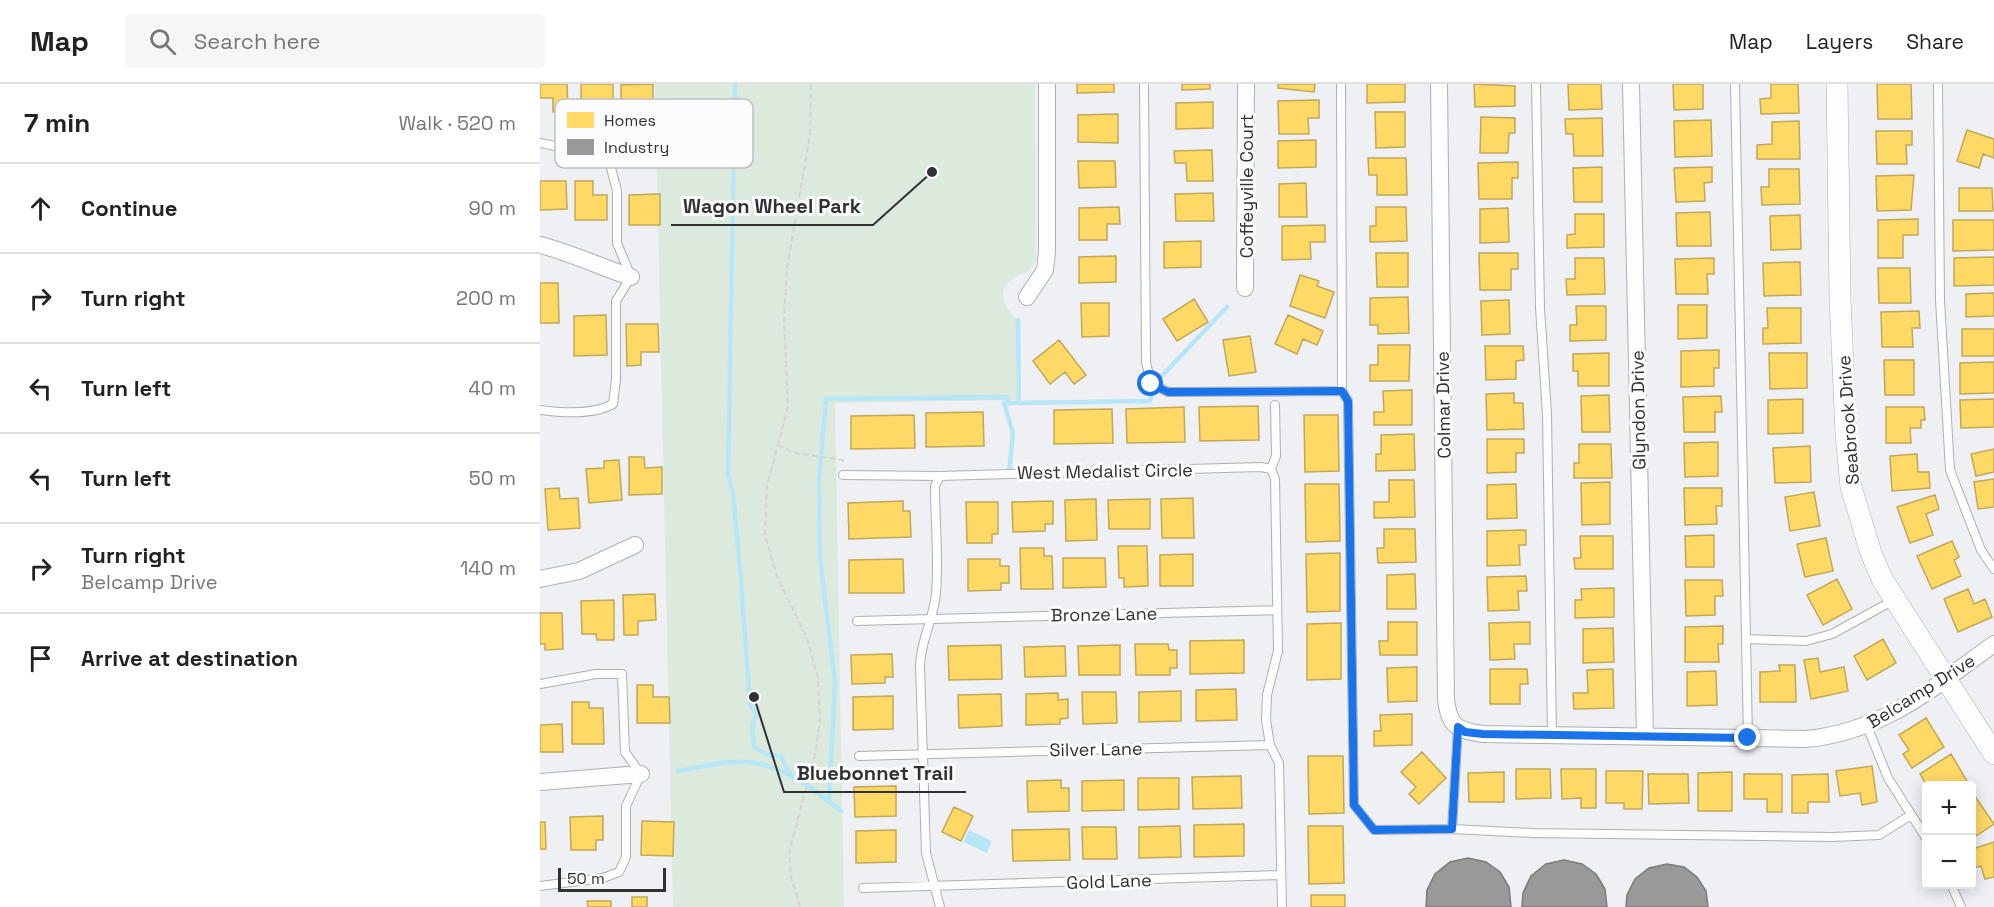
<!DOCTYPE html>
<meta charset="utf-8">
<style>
:root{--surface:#fff;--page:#f6f6f6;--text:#222;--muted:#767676;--line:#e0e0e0}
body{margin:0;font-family:"Space Grotesk",sans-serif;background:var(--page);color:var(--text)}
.controls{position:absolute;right:18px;bottom:18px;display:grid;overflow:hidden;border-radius:6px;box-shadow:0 3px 15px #0003}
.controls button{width:54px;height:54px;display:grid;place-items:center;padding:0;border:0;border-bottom:2px solid var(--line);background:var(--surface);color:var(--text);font:30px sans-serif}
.scale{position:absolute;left:18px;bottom:15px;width:108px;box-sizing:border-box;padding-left:6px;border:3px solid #313133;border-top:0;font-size:16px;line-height:21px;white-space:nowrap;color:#313133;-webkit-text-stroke:4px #fcfcfe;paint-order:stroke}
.stop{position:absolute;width:18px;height:18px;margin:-14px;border:4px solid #1a73e8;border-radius:50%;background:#fff}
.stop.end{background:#1a73e8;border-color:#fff;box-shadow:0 2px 6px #0008}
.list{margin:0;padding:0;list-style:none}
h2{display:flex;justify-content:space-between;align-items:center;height:78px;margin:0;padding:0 24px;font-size:26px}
h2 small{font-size:20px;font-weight:400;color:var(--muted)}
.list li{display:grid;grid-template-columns:39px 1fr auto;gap:18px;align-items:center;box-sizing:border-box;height:90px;padding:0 24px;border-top:2px solid var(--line)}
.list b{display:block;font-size:22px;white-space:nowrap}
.list p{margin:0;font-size:20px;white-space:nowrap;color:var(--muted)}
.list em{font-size:20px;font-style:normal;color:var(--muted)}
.icon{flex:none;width:33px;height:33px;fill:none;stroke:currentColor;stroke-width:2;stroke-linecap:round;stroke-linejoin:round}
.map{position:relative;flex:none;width:1454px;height:823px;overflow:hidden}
header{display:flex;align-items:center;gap:36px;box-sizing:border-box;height:84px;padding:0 30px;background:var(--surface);border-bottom:2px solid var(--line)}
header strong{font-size:28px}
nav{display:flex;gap:33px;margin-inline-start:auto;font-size:21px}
.search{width:420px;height:54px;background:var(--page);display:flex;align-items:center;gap:15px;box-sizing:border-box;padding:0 21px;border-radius:6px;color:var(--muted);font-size:22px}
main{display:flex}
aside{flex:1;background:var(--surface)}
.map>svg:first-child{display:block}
</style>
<header>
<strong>Map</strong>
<div class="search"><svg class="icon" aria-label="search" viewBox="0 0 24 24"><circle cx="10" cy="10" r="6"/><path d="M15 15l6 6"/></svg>Search here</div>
<nav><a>Map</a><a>Layers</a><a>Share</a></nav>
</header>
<main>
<aside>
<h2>7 min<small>Walk · 520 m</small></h2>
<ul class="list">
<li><svg class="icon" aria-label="ahead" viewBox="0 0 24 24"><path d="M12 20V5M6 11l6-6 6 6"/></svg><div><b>Continue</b></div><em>90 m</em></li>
<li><svg class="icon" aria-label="right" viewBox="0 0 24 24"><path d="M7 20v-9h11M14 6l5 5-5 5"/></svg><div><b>Turn right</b></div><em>200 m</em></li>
<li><svg class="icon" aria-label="left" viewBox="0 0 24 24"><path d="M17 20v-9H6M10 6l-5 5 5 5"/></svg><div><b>Turn left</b></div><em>40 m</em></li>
<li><svg class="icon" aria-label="left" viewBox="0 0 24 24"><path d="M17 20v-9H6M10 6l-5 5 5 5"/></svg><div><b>Turn left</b></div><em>50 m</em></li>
<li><svg class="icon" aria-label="right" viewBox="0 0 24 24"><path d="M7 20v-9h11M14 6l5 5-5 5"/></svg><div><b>Turn right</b><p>Belcamp Drive</p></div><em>140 m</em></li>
<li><svg class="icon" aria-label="arrive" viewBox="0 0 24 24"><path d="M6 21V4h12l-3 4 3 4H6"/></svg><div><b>Arrive at destination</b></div></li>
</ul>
</aside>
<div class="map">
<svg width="1454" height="823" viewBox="0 0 1454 823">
<rect width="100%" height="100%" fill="#eff0f3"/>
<path fill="#dbeadc" d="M115,0H495L496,176L488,188C461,195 454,215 476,234L477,316L295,319L304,823H133Z"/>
<path fill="#b7e6f6" d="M429,746L452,757L447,769L423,758Z"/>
<path fill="#ffd966" stroke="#c1a757" stroke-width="1.5" d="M0,0H27L28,27L13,28V14H0Z
M41,0H73V35L56,36V22H41Z
M113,0V29H95V43H81V1Z
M537,0H574V8L537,9Z
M642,0H670V5L642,6Z
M738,0H775L774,8L738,4Z
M827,0H865V18L827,19Z
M934,0L975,2V22L935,23Z
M1028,0H1061L1062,25L1029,26Z
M1133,0H1163V25L1134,26Z
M1231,0H1258L1259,29L1221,30L1220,15L1231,14Z
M1337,0H1371L1372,35H1338Z
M779,16V34H768L769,50H739L738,17Z
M673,18V44L636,45V19Z
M835,28H865V63L836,64Z
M578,30V59L538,58V31Z
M941,33L975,34V49H969L968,69H940Z
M1062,34L1063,72H1034L1033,50H1026L1025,35Z
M1171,36L1172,72L1135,73L1134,37Z
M1259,37L1260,75H1217V61L1232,60V38Z
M1427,46L1454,55V74L1443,70L1439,84L1417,77Z
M1336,47H1372V61H1366L1367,80H1337Z
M776,56V83L738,84V57Z
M672,66L673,97H647L646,79H635L634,67Z
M828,74H866L867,111H837V91H829Z
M538,77H575L576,103L539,104Z
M978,78V94H972V115H939L938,79Z
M1062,83V118H1034L1033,84Z
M1172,83V98L1164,99L1165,117L1136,118L1134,84Z
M1229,85H1259L1260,120L1222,121L1221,103H1229Z
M1374,91L1371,126L1337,127L1336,92Z
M0,97H26L27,125L0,126Z
M35,97H53V111H67V136H35Z
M766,99L767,133H739V100Z
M1419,104H1452L1453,127H1419Z
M673,109L674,137H636L635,110Z
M120,110V141H89V111Z
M579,123L580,140H567V156H539V124Z
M836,123H866L867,157L830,158V142H836Z
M968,124L969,158L940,159V125Z
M1170,128L1171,162H1137L1136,129Z
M1035,130H1064V163L1027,164V151L1035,150Z
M1260,131L1261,165L1231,166L1230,132Z
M1378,135V151H1363V174H1338V136Z
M1413,136H1454V166L1413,167Z
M785,141V158H770L771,175L742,176V142Z
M661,157V183L624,184V158Z
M836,169H868V203H837Z
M939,169H978V185H971V206H940Z
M576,172V198L539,199V173Z
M1454,173V201L1414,202V174Z
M1035,174H1064L1065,210L1027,211L1026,195H1035Z
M1174,174V190H1167L1168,210H1136L1135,175Z
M1260,178L1261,211L1224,212L1223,179Z
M1338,184H1370L1371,219H1339Z
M760,191L779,197L777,202L794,208L785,234L750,222Z
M0,199H18L19,239H0Z
M1454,209V232L1426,233V210Z
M868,213L869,249L838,250V241H830V214Z
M654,215L668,238L637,257L623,235Z
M969,216L970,250L942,251L941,217Z
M541,219H569V252L542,253Z
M1138,221H1167V254L1138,255Z
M1036,222H1066V256L1030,257V241H1037Z
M1227,224H1261V259L1223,260V244H1228Z
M1379,227L1380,244H1372L1373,263H1342L1341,228Z
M66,231L67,271L34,272V232Z
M748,231L783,247L777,261L763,255L757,270L735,260Z
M86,240H118L119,268H101V281L87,282Z
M1422,245H1454V272H1422Z
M710,252L716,288L689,292L683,256Z
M519,256L546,291L534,300L525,288L510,300L493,277Z
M838,261H870L869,297H830V281H838Z
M945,262H983L984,276L976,277V295L946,296Z
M1179,266V284H1174V302L1141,303V267Z
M1069,269V302H1038V287H1033V270Z
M1229,269H1267V304L1230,305Z
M1344,276H1374V311H1345Z
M1454,278V309L1420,310V279Z
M872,306V341H834V328H844L843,307Z
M974,309V319H983L984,345L947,346L946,310Z
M1069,311L1070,348H1042L1041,312Z
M1181,312L1182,328H1175V348H1144L1143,313Z
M1263,315V349L1228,350V316Z
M1454,315V343L1421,344L1420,316Z
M718,322L719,356L660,357L659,323Z
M644,323L645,358L587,359L586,325Z
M1346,323H1384L1385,336H1381V344H1370L1371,359H1346Z
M572,325L573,359L514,360V326Z
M443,328L444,362L386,363V329Z
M374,331L375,364L311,365V332Z
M764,331H798L799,387L765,388Z
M874,350L875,386L836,387V370H841V351Z
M947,355H984V369H976V388L947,389Z
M1178,358V392L1145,393L1144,359Z
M1039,360H1071L1072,394H1034V379H1039Z
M1270,362L1271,398L1235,399L1233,364Z
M1454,365V388L1436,392L1431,370Z
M1377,370L1378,388H1389L1390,404L1352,407L1350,372Z
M89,373H104L105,384L122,383V410L89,411Z
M79,376L82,416L49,419L46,385L64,384V377Z
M1454,395V423L1438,425L1434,398Z
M849,396H874L875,433L834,434V418H849Z
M1070,398V440L1042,441L1041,399Z
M765,400H799L800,457L766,458Z
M976,400L977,434L947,435V401Z
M19,404L20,415L38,414L40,444L8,446L5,405Z
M1144,404H1182V422H1176L1177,440L1145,441Z
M1274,408L1280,442L1250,447L1245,413Z
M1395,411L1399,425L1386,430L1393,451L1370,459L1357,423Z
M653,414L654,454H622L621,415Z
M556,415L557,456L526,457L525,416Z
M610,415V445H569L568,416Z
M363,417V427H370L371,453L309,455L308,419Z
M513,417V440H505V447L473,448L472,418Z
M426,418H458V450H452V459H427Z
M844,445H875L876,478L838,479L837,464H844Z
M986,446V461H979L980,481L947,482V447Z
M1174,451V483H1146L1145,452Z
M1040,452H1073V485H1035L1034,474H1041Z
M1286,454L1293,487L1265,493L1257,460Z
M1412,457L1419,473L1414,476L1421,492L1392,505L1377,472Z
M578,462H607L608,502L584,503V494H579Z
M480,464H504V472H512L513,505H481Z
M800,469V527L767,528L766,470Z
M653,470V502H620V471Z
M523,474H565L566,503L523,504Z
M363,475L364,509H309V476Z
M428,475H460V482H469V499H461V506L428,507Z
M875,490L876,525H847V491Z
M986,492L987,507H978L979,526L948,527L947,493Z
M1297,495L1312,525L1283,541L1267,511Z
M1145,496H1182L1183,512H1175V531L1146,532Z
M1074,504V533L1035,534V516H1042L1041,505Z
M1428,505L1434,520L1445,515L1452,533L1418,548L1404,515Z
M115,510L116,536L98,537V551H84L83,511Z
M74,516V556H57L56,550H42L41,517Z
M0,529H22L23,565L5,566V560H0Z
M848,538H877V571H840L839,557H848Z
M990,538V560H974L975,575L950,576L949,539Z
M801,539V595L767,596V540Z
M1183,542V560H1178L1179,578H1145V543Z
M1073,544L1074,578L1043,579V545Z
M1343,555L1356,579L1327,596L1314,572Z
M704,556V589L650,590V557Z
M595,560H628L629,566H637V584H630V591H596Z
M461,561L462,595L409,596L408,562Z
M580,561V591H539L538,562Z
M525,562L526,592L485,593L484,563Z
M352,570L353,593H345V599L312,600L311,571Z
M1278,574L1280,588L1304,583L1308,607L1271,615L1264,576Z
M1239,581H1255L1256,618H1220V588L1240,587Z
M877,583V617L848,618L847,584Z
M950,585H987L988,600H980V620H950Z
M1073,585L1074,624L1034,625L1033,609H1048L1047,586Z
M1176,587L1177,621L1147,622V588Z
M97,601H113V613H129L130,639H97Z
M696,605L697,636L656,637V606Z
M641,607V637L599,638V608Z
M542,608H576L577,639L543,640Z
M518,609V616L528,615V634L520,635V640L486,641V610Z
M461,610L462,642L419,644L418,611Z
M353,612V645L313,646V613Z
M32,618H49V624H63L64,660H32Z
M872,630V661L834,662V647H841L840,631Z
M1386,634L1404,663L1372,684L1363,670L1369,666L1359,651Z
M22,640L23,668H0V641Z
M882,668L906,694L879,720L869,710L876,703L861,688Z
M1411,670L1430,702H1387L1380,690Z
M768,672H803L804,729L769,730Z
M1332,682L1337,718L1322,721L1320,709L1300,712L1296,687Z
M976,685H1010L1011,714L976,715Z
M1021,685H1056V724H1041V714L1022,715Z
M1066,687H1103L1102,725H1084V719H1066Z
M964,688V718H929L928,689Z
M1192,688V727H1158V689Z
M1108,690H1148L1149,719L1109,720Z
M1204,690H1242V728H1227V715H1204Z
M1288,690L1289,718H1268V729H1252V691Z
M701,692L702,724L653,725L652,693Z
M598,694H639V725L598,726Z
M521,696V704H529V727L488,728L487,697Z
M584,696V726L542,727V697Z
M356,702V732L315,733L314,703Z
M1432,708L1454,740L1433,754L1432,752Z
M414,723L433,732L421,757L402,748Z
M63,732V756H56V766H31L30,733Z
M102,737L134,738L133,772L101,771Z
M0,738H5L6,765H0Z
M704,740V772L654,773V741Z
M640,742L641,773L599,774V743Z
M768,742H803L804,799L769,800Z
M542,743H576L577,775H543Z
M529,745L530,776L473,777L472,746Z
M356,746V778L316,779V747Z
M1454,758V793L1445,795L1441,782L1433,784L1432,765Z
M771,811H805V823H771Z
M92,813H107V823H92Z
M47,817H71V823H48Z"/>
<path fill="#999" stroke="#7a7a7a" stroke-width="1.5" d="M928,774L946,778L960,788L969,803L971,823H886L887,806L895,790L910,778Z
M1024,776L1042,780L1056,790L1065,805L1067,823H982L983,809L991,792L1006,780Z
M1127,780L1144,783L1157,793L1166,807L1168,823H1086L1087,811L1095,795L1109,784Z"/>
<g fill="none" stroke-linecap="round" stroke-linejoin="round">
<path stroke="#b7e6f6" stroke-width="4.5" d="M195,0L188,391L193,409L201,497L210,621L217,630L212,643L214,663L228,671L241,672L250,690
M478,236L479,319
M468,319H464L473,349L469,389
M138,687C159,684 186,676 208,678C243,681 275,706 301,727
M289,717L295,598L280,473L279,397L286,315L467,313L468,319L610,317L618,296L687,223"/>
<g stroke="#aeafb0" stroke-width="10">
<path id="service" d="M604,0L606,278L611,299L628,308L802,307L808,317L814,721L834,746L912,745
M801,0L802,307
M996,0L1000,224L1007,330L1012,651
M1195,0L1208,654
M1398,0L1400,216L1410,386L1441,466L1454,485
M0,59L45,68L70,80L77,107V159L91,193L76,217V295L73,320C53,331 22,329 0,326
M731,385L735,395L738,567L727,611L726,636L730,661L739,679L742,823
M731,385L736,372L735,321
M303,391L400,392L721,383L731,385
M400,392L395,402C395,437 399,474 396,509C394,534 381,555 380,581L386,769L400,823
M317,537L737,526
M1206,555L1266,557L1292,550L1354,516
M0,600L56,590H82L85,668L101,690L86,722V773L79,788L63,794L0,802
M1327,642L1348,694L1386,754
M918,643L912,745L992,749L1292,753L1339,751L1371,731
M319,672L730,661
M1411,800L1421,823
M323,804L741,791"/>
</g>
<g stroke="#aeafb0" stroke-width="18">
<path id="minor" d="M899,0L906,615C909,642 916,646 943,650L1266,655C1343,648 1394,603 1454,560
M1091,0L1105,652
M0,161C32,169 60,183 91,193
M705,204L706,0
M487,213L505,186L507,168V0
M0,495L39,487L95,461
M0,698L101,690"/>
</g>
<g stroke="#aeafb0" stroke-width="22">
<path id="tertiary" d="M1297,0L1300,214L1306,350L1311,403L1331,469L1342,495L1454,670"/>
</g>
<path stroke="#d5d5d5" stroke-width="2" stroke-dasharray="6 3" stroke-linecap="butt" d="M238,361L255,369L303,376V379
M260,823L251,793L249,768L275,671L280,635L278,594L267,554L238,495L225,452L227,402L248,323L244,235L247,184L270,51L271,0"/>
<use href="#service" stroke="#fdfdfd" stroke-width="8"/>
<use href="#minor" stroke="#fdfdfd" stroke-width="16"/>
<use href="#tertiary" stroke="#fdfdfd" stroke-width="21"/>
</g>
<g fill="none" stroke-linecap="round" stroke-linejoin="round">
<path stroke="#1a73e8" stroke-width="8" d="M611,300L628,308L802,307L808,317L814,721L834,746L912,745L918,643L925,648L943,650L1208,654"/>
</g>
<g text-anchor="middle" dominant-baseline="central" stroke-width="6" stroke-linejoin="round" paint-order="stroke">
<g font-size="18" fill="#313133" stroke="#fcfcfe">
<text transform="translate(706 102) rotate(-90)">Coffeyville Court</text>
<text transform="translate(903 321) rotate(-91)">Colmar Drive</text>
<text transform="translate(1098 326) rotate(-91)">Glyndon Drive</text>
<text transform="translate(1308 336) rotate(-94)">Seabrook Drive</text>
<text transform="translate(565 387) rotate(-1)">West Medalist Circle</text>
<text transform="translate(564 530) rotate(-1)">Bronze Lane</text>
<text transform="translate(1381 607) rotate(-32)">Belcamp Drive</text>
<text transform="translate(556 665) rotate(-1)">Silver Lane</text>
<text transform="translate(569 797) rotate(-2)">Gold Lane</text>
</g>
</g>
<rect x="15" y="15" width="198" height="69" rx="9" fill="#fcfcfe" stroke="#bfbfc1" stroke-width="1.5"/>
<rect x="27" y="28" width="27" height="16" fill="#ffd966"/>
<rect x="27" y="55" width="27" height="16" fill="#999"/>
<g font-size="16" fill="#313133">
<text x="64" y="42">Homes</text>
<text x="64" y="69">Industry</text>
</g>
<path fill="none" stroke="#313133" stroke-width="2" d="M392 88L333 141H131M214 613L244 708H426"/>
<g fill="#313133" stroke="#fcfcfe" stroke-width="2">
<circle cx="392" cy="88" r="6"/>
<circle cx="214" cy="613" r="6"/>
</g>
<g font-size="20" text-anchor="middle" font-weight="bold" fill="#313133" stroke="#fcfcfe" stroke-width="6" stroke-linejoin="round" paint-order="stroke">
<text x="232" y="129">Wagon Wheel Park</text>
<text x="335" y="696">Bluebonnet Trail</text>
</g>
</svg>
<div class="controls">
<button>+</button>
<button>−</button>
</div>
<div class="scale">50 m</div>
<div class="stop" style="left:611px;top:300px"></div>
<div class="stop end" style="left:1208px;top:654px"></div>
</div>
</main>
